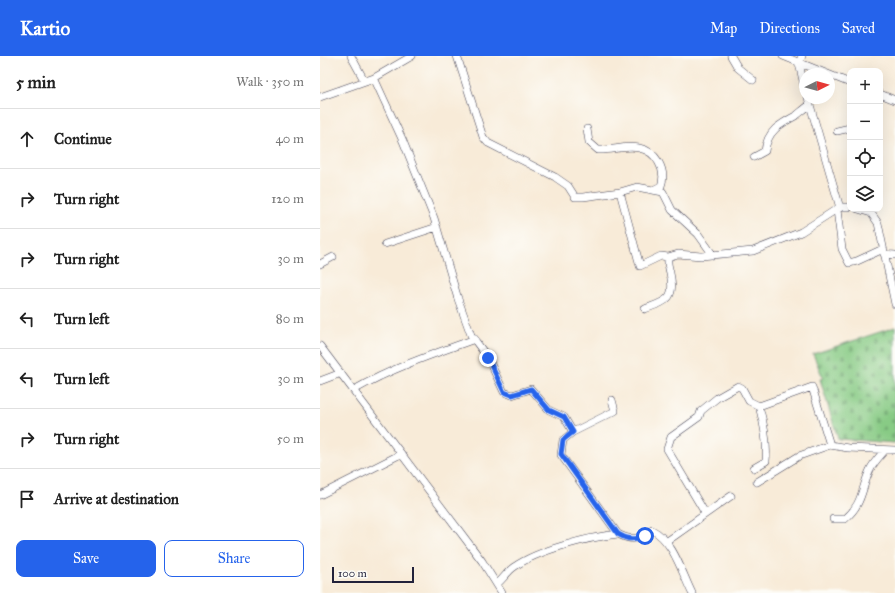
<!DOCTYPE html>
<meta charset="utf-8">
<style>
:root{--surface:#fff;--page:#f6f6f6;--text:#222;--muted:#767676;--line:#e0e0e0;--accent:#2563eb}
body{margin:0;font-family:"IM FELL Great Primer",serif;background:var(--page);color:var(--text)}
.controls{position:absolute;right:12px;top:12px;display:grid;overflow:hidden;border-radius:8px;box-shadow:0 4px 16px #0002}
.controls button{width:36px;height:36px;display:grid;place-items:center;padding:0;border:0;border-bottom:1px solid var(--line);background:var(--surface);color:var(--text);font:20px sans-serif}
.compass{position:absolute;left:479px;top:12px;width:36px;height:36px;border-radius:50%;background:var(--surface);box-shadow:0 4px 16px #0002;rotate:85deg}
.scale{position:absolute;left:12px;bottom:10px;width:82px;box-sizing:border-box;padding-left:4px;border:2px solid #22223b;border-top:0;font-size:11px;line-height:14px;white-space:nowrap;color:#22223b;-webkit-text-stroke:3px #fdfcf7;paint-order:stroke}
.stop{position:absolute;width:12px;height:12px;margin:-9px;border:3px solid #2563eb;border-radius:50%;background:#fff}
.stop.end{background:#2563eb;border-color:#fff;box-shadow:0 1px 4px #0008}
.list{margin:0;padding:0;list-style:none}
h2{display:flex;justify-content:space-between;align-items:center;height:52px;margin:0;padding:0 16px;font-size:17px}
h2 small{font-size:13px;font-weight:400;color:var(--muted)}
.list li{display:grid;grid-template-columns:26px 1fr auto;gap:12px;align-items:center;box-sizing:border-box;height:60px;padding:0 16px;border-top:1px solid var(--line)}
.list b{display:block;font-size:15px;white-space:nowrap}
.list em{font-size:13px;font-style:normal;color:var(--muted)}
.actions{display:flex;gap:8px;padding:12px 16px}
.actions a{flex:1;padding:9px 0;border:1px solid var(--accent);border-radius:8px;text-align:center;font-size:14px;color:var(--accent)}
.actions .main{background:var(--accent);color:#fff}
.icon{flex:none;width:22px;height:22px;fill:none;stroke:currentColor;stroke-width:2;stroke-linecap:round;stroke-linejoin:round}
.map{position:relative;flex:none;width:575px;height:537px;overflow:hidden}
header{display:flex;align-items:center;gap:24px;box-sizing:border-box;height:56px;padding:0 20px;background:var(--accent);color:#fff}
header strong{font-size:19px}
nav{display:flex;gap:22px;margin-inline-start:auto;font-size:14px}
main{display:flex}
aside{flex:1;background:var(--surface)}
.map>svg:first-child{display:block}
</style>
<header>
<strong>Kartio</strong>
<nav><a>Map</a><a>Directions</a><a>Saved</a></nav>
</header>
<main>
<aside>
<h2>5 min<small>Walk · 350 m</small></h2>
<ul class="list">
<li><svg class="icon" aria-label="ahead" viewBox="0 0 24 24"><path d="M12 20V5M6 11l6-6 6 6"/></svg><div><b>Continue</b></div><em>40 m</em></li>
<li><svg class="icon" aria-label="right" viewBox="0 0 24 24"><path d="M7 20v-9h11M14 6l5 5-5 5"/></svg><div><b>Turn right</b></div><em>120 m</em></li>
<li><svg class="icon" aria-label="right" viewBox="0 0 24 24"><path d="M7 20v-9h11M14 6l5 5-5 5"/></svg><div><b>Turn right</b></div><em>30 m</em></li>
<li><svg class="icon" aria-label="left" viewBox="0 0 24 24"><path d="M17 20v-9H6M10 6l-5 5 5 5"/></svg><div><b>Turn left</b></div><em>80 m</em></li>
<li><svg class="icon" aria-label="left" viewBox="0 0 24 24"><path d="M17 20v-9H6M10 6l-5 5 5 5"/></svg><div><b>Turn left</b></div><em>30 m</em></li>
<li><svg class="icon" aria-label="right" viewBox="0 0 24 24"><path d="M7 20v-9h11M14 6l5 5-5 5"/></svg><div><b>Turn right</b></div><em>50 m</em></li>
<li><svg class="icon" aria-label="arrive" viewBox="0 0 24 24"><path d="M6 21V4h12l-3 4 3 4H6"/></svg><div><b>Arrive at destination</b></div></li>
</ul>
<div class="actions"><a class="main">Save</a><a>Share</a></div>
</aside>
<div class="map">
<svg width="575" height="537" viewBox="0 0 575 537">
<defs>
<pattern id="cemetery-stones" width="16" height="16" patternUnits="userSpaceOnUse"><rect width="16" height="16" fill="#88cb85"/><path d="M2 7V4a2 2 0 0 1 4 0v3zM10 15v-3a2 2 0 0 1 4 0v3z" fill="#75ae74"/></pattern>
</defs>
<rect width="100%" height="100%" fill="#fdfcf7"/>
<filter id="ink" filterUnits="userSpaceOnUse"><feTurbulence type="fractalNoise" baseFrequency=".025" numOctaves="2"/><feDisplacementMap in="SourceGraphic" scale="8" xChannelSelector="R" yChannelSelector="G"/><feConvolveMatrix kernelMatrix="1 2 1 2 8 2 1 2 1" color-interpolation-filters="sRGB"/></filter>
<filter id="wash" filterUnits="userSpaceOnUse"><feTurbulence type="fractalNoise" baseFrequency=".012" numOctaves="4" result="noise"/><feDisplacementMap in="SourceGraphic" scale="16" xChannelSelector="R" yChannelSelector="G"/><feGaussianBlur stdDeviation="0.9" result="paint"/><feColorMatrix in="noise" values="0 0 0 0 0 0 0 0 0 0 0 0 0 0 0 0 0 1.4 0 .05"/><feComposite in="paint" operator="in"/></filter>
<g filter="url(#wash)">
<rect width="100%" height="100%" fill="#f8ebd8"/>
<path fill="url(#cemetery-stones)" stroke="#557660" d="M575,271V387L518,383L500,323L503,322L493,298Z"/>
</g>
<g filter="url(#ink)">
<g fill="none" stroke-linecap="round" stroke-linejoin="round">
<g stroke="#424053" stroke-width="8">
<path id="minor" d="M31,0L44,24
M137,0L163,81L168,87L235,121L248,130L255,141H263L300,136L317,131L343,136L352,154L378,178L393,199
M411,0L418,12L433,24
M463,0L530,27
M482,0L479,7L485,34
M54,22L83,85L114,162L138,243L151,279L168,302L184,336L192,339L211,333L229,354L244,361L253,376L243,384L241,399L298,478C311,485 320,484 332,474C353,484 362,517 372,537
M560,38L575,44
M0,41L54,22L92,0
M488,42L520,152
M267,73L269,86L278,94C291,95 306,89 319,92C336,95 347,114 341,130L335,133
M517,75L530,72
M434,101L445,95C447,75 460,68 477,59C481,56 485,52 490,49
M300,136L320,210L341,200L348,201
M538,153L551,157L558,167L575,248
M517,154L522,193L529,207L537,205L563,193
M65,188L117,171
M564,198L575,199
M0,208L13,201
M325,253C346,245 356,244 350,217C349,212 347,207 348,201L358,198L381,200L433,195L481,176L520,151H530
M0,290L162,505L182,537
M0,325L21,317
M34,334C72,312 113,298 155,283
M253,376L295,355L292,344
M434,412L446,405C448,386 444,368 439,350
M437,426L479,400L510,389L528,392L575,394
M0,439L81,398
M385,457L347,393L351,381L379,361L381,355L397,342L418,330L422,332L429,345L439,350L492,331L510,389
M513,463H525C543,448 541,433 550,414C553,407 560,400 565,394
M346,486L411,440
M177,528C182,524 189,514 194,511C218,494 269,481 298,478"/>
</g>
<use href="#minor" stroke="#fff" stroke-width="7"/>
</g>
</g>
<g fill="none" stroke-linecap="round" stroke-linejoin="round" filter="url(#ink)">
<path stroke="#2563eb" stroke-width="5" d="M168,302L184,336L192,339L211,333L229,354L244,361L253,376L243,384L241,398L298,478C308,484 314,484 325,480"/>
</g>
</svg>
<div class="controls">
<button>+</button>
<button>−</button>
<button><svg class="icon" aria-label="locate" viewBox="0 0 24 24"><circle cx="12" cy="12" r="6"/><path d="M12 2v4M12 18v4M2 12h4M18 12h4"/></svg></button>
<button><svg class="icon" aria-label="layers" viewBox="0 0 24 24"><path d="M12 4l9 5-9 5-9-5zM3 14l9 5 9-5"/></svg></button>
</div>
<svg class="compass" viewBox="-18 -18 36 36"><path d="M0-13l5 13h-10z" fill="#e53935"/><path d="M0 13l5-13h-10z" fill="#767676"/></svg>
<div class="scale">100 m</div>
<div class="stop" style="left:325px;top:480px"></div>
<div class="stop end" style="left:168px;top:302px"></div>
</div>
</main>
